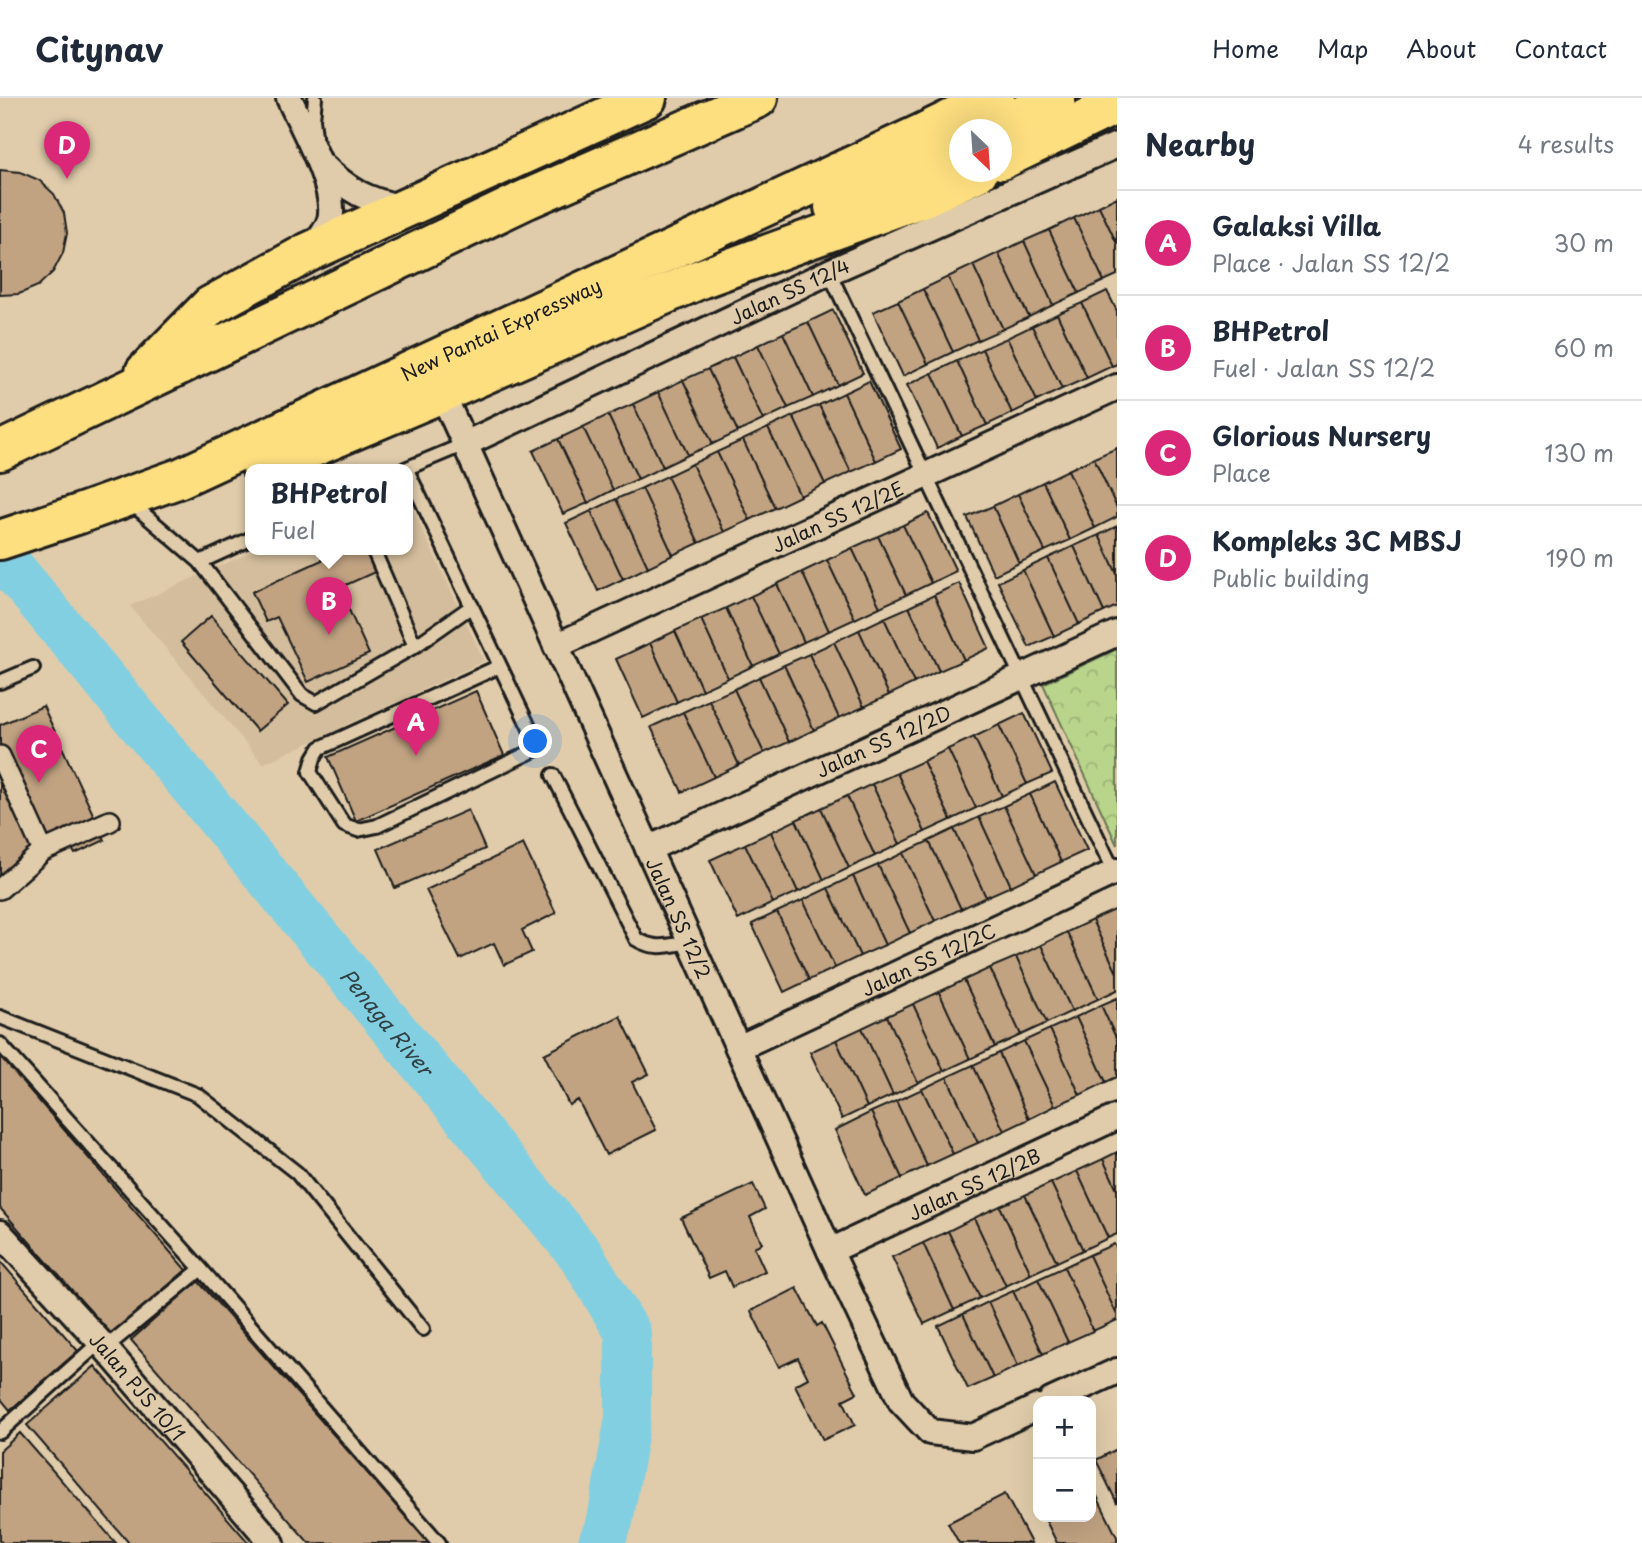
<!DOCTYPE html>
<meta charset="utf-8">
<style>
:root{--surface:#fff;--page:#f6f6f7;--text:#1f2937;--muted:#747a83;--line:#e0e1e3;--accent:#db2777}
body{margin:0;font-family:"Playpen Sans",sans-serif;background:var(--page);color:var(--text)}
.controls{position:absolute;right:21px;bottom:21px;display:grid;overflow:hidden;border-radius:14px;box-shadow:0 7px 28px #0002}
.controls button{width:63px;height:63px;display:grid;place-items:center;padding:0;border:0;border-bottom:2px solid var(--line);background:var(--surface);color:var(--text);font:35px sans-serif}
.compass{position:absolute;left:949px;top:21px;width:63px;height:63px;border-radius:50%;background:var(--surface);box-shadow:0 7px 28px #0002;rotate:155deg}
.you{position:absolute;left:536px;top:644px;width:24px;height:24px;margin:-18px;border:5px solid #fff;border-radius:50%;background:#1a73e8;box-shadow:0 0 0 10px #1a73e833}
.badge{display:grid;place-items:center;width:46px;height:46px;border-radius:50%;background:var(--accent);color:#fff;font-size:23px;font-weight:700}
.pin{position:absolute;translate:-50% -58px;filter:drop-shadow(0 2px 4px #0008)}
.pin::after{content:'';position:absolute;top:37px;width:24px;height:21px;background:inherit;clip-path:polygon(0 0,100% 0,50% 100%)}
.popup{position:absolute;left:245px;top:366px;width:168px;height:91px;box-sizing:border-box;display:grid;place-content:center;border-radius:14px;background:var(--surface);filter:drop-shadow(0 2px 5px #0005);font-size:23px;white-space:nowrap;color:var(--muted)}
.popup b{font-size:26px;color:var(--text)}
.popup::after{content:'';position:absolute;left:50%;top:100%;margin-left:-14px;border:14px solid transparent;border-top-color:var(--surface)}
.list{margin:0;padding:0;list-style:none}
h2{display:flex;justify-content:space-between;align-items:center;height:91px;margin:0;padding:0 28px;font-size:30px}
h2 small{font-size:23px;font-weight:400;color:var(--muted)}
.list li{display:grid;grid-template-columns:46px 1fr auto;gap:21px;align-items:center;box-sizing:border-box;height:105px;padding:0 28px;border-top:2px solid var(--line)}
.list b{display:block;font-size:26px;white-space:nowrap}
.list p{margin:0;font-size:23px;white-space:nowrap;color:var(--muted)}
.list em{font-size:23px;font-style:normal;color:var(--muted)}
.map{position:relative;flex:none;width:1117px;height:1445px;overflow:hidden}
header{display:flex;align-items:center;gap:42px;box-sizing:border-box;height:98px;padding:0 35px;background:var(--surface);border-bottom:2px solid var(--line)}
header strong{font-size:33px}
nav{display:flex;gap:38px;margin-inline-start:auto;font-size:24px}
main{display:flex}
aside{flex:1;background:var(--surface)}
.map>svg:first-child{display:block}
</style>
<header>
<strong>Citynav</strong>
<nav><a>Home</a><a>Map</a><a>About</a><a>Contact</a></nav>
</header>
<main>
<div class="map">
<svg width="1117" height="1445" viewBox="0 0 1117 1445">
<defs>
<pattern id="park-crowns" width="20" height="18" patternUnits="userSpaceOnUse" patternTransform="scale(1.75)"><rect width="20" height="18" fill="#b9d48b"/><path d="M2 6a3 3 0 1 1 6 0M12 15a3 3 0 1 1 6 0" fill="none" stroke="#9eb577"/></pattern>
</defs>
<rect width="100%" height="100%" fill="#e0ccab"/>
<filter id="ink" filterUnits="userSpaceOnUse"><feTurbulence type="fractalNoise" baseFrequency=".0143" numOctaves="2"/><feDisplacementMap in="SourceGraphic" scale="14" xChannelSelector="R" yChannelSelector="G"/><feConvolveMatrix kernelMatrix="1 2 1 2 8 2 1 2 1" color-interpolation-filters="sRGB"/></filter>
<g filter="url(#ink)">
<path fill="#d3bd9c" d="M408,401L484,563L263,666L130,508L258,451H408Z"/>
<path fill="url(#park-crowns)" stroke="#6a7854" stroke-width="2" d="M1117,551V747L1043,586Z"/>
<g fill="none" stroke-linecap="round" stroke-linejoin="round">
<path stroke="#82cfe1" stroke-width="46" id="s1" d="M0,456L581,1157L628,1235V1320L610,1423L601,1445"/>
</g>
<path fill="#c1a382" stroke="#1c1c1c" stroke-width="2" d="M0,72L20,74L39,82L54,96L64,115L67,135L63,155L53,174L38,188L19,196L0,197Z
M1117,99V146L1099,108Z
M1099,108L1117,146V177L1104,183L1074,120Z
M1074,120L1104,183L1079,195L1049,132Z
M1049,132L1079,195L1053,207L1024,143Z
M1024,143L1053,207L1029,219L998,155Z
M998,155L1029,219L1003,231L973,167Z
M973,167L1003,231L978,242L948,179Z
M948,179L978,242L953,254L923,191Z
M923,191L953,254L928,266L898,203Z
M1107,193L1117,213V266L1112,268L1082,205Z
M898,203L928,266L903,278L873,214Z
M1082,205L1112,268L1087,280L1057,216Z
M833,212L863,275L838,287L808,224Z
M1057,216L1087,280L1062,291L1032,228Z
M808,224L838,287L813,299L783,235Z
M1032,228L1062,291L1037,303L1007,240Z
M783,235L813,299L788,310L758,247Z
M1007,240L1037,303L1012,315L982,251Z
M758,247L788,310L763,322L733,259Z
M982,251L1012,315L987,327L957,263Z
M733,259L763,322L738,334L708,271Z
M957,263L987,327L962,338L932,275Z
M708,271L738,334L713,346L683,282Z
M932,275L962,338L937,350L907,287Z
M683,282L713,346L688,357L658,294Z
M869,283L901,351L876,363L844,295Z
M658,294L688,357L663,369L633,306Z
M844,295L876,363L851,374L819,307Z
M633,306L663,369L638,381L608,317Z
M819,307L851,374L825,386L793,318Z
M608,317L638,381L613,392L583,329Z
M793,318L825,386L800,398L768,330Z
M583,329L613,392L588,405L558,341Z
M768,330L800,398L775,410L743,342Z
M558,341L588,405L563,416L533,353Z
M743,342L775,410L750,422L717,354Z
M1117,350V410L1094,360Z
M717,354L750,422L724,434L692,366Z
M1094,360L1117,410V419L1095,430L1068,372Z
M692,366L724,434L699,445L667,378Z
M1068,372L1095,430L1070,442L1043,384Z
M667,378L699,445L673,457L642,390Z
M1043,384L1070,442L1045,453L1018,396Z
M642,390L673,457L648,469L616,401Z
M1018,396L1045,453L1019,465L993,408Z
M616,401L648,469L623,481L591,413Z
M993,408L1019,465L994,477L967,419Z
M591,413L623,481L598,493L566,425Z
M928,415L956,473L931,485L903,427Z
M903,427L931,485L906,497L878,438Z
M1117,428V476L1099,437Z
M1099,437L1117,476V508L1104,514L1074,448Z
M878,438L906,497L880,509L852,450Z
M1074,448L1104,514L1079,526L1048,460Z
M852,450L880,509L855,521L827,462Z
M346,451H367L377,473L339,490L369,556L308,584L277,519L266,524L252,494Z
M1048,460L1079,526L1054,538L1023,472Z
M827,462L855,521L829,533L802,474Z
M1023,472L1054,538L1029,549L998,484Z
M802,474L829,533L804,544L777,486Z
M959,485L989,550L964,562L934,497Z
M777,486L804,544L779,556L751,498Z
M934,497L964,562L939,573L909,509Z
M751,498L779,556L753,568L726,510Z
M909,509L939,573L914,585L884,520Z
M726,510L753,568L728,580L701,521Z
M211,518L288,607L257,633L181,544Z
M884,520L914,585L889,597L859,532Z
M701,521L728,580L702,592L675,533Z
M859,532L889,597L864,609L834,544Z
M675,533L702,592L677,604L650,545Z
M834,544L864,609L839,620L809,556Z
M650,545L677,604L643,620L616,561Z
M809,556L839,620L814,632L784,567Z
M784,567L814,632L789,644L759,579Z
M759,579L789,644L764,655L734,591Z
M734,591L764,655L739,667L709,602Z
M476,593L504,657L356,723L328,659Z
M709,602L739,667L714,679L683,614Z
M43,608L105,742L75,756L69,745L0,776V627Z
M683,614L714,679L682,694L651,629Z
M1024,615L1052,675L1027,686L999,627Z
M999,627L1027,686L1002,698L974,639Z
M974,639L1002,698L976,710L948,651Z
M948,651L976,710L951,722L923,663Z
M923,663L951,722L925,734L897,675Z
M897,675L925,734L900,746L872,686Z
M1055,684L1087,752L1061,764L1030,696Z
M872,686L900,746L875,758L847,698Z
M1030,696L1061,764L1036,776L1004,708Z
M847,698L875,758L849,770L821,710Z
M1004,708L1036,776L1011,788L979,719Z
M821,710L849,770L824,782L796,722Z
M468,712L485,751L395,790L378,751Z
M979,719L1011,788L986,799L954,731Z
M796,722L824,782L798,794L771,734Z
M954,731L986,799L961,811L929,743Z
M771,734L798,794L773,805L745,746Z
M929,743L961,811L935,823L903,755Z
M523,746L556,815L522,832L532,854L504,867L494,845L460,861L426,792Z
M745,746L773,805L738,822L710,762Z
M903,755L935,823L910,835L878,767Z
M878,767L910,835L885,847L853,778Z
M853,778L885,847L860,858L828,790Z
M828,790L860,858L835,870L803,802Z
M803,802L835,870L809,882L777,814Z
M1117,811V875L1092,822Z
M777,814L809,882L784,894L752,826Z
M1092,822L1117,875V892L1098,901L1067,834Z
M1067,834L1098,901L1072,913L1041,847Z
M1041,847L1072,913L1047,925L1016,859Z
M1016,859L1047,925L1021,937L990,870Z
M990,870L1021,937L995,949L964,882Z
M964,882L995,949L970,961L939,894Z
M939,894L970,961L944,973L913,906Z
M1117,900V942L1101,907Z
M913,906L944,973L918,985L887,918Z
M1101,907L1117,942V979L1106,984L1076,919Z
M620,918L649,976L632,984L656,1032L606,1057L578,1002L569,1007L544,956Z
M887,918L918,985L893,997L862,930Z
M1076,919L1106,984L1080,997L1050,931Z
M862,930L893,997L867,1009L836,942Z
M1050,931L1080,997L1055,1008L1024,943Z
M836,942L867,1009L842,1021L810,954Z
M1024,943L1055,1008L1029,1021L999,955Z
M999,955L1029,1021L1004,1033L973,967Z
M0,958L186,1172L111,1237L0,1110Z
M973,967L1004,1033L978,1045L947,979Z
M947,979L978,1045L953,1056L922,991Z
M922,991L953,1056L927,1068L896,1003Z
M896,1003L927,1068L902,1080L871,1014Z
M871,1014L902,1080L865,1097L835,1032Z
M1117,1054V1091L1103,1061Z
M1103,1061L1117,1091V1136L1108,1140L1077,1073Z
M1077,1073L1108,1140L1083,1152L1051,1085Z
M1051,1085L1083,1152L1057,1164L1025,1097Z
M753,1086L765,1111L750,1119L762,1145L754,1149L765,1173L732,1189L725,1173L709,1180L681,1120Z
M1025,1097L1057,1164L1031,1176L1000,1108Z
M1000,1108L1031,1176L1006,1188L974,1120Z
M974,1120L1006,1188L980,1200L948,1133Z
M948,1133L980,1200L954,1212L923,1145Z
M923,1145L954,1212L924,1226L892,1159Z
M1114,1146L1117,1151V1217L1089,1157Z
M1089,1157L1117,1217V1222L1093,1233L1064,1169Z
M0,1163L78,1253L10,1312L0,1300Z
M1064,1169L1093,1233L1068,1244L1038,1181Z
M1038,1181L1068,1244L1043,1256L1013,1193Z
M198,1183L429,1445H309L131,1242Z
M797,1190L817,1228L822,1225L857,1295L843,1302L855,1327L823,1342L795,1287L808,1280L798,1260L779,1269L751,1213Z
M1013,1193L1043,1256L1018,1268L988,1204Z
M988,1204L1018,1268L993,1280L963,1216Z
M963,1216L993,1280L968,1291L938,1228Z
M95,1268L249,1445H129L27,1327Z
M20,1335L116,1445H2L0,1442V1353Z
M1117,1351V1405L1096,1362Z
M1091,1386L1117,1439V1445H1057L1044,1419H1091Z
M1005,1396L1031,1445H959L948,1425Z"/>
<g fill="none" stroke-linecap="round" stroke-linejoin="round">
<g stroke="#1c1c1c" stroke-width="18">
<path id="service" d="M315,38L313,21L315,0
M829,174L1116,778
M405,371L465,346
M408,374L539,650L377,728L358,732L344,727L310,674L314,660L320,650L500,568
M131,405L200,464L302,597L316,605L415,548L472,508
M373,451L415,548
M200,464L250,441
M0,584L33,570
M553,677L636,841C656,853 669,847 690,844
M0,919L198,997L297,1075L423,1231
M0,946L201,1171L439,1445
M105,1250L201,1171
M0,1334L100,1244"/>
</g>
<g stroke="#1c1c1c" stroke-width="24">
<path id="pedestrian" d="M0,658L43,753L110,723
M0,791L43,753"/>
</g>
<g stroke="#1c1c1c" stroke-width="30">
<g id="minor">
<path d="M289,0C302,29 338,91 330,122C327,132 319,142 313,150"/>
<path d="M321,66C349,93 365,102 404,110"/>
<path id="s2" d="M442,295L830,1153L901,1303L930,1334L973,1339L1038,1309"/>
<path id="s3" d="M465,346L829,174L1117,47"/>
<path id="s4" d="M556,548L1117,289"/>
<path id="s5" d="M648,751L1117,535"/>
<path id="s6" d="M738,950L1117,773"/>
<path id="s7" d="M0,1135L100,1244L272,1445"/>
<path id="s8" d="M830,1153L1117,1019"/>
<path d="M1051,1303L1117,1273"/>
</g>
</g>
<g stroke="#1c1c1c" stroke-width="44">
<g id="motorway">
<path d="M994,32L1056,0"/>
<path d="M1002,62L1117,6"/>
<path d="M834,109L960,49"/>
<path d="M145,274L210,208L309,154L647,0"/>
<path d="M0,353L527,101L758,0"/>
<path d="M262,371L442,295L700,181L922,100L978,74"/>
<path id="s9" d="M0,442L79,416L180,380L923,35L995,0"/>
</g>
</g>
<use href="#service" stroke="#e0ccab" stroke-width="12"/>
<use href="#pedestrian" stroke="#e0ccab" stroke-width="19"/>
<use href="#minor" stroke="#e0ccab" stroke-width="24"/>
<use href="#motorway" stroke="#fddf80" stroke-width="38"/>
</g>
</g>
<g text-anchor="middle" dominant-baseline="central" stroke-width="5" stroke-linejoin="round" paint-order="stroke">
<g font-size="19" fill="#1c1c1c" stroke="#e0ccab">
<text stroke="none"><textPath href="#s3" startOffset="359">Jalan SS 12/4</textPath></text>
<text stroke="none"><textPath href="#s9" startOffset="544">New Pantai Expressway</textPath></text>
<text stroke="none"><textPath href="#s4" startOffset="310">Jalan SS 12/2E</textPath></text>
<text stroke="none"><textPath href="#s5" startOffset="259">Jalan SS 12/2D</textPath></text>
<text stroke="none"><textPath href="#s2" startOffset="576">Jalan SS 12/2</textPath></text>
<text stroke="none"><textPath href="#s6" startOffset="210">Jalan SS 12/2C</textPath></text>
<text stroke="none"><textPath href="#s8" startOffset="159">Jalan SS 12/2B</textPath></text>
<text stroke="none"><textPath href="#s7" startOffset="206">Jalan PJS 10/1</textPath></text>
</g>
<g font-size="21" font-style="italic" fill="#304043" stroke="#e0ccab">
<text stroke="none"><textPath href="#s1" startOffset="607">Penaga River</textPath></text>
</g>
</g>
</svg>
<div class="controls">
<button>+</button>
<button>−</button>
</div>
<svg class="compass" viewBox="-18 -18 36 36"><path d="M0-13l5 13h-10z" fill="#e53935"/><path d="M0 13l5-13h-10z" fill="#747a83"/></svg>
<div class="you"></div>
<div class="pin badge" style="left:416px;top:658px">A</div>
<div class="pin badge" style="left:329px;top:537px">B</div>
<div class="popup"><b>BHPetrol</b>Fuel</div>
<div class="pin badge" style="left:39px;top:685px">C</div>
<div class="pin badge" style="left:67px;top:81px">D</div>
</div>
<aside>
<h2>Nearby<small>4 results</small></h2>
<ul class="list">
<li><span class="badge">A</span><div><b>Galaksi Villa</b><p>Place · Jalan SS 12/2</p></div><em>30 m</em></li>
<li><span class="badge">B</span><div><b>BHPetrol</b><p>Fuel · Jalan SS 12/2</p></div><em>60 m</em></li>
<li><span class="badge">C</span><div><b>Glorious Nursery</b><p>Place</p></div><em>130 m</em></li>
<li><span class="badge">D</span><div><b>Kompleks 3C MBSJ</b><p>Public building</p></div><em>190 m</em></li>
</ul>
</aside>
</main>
